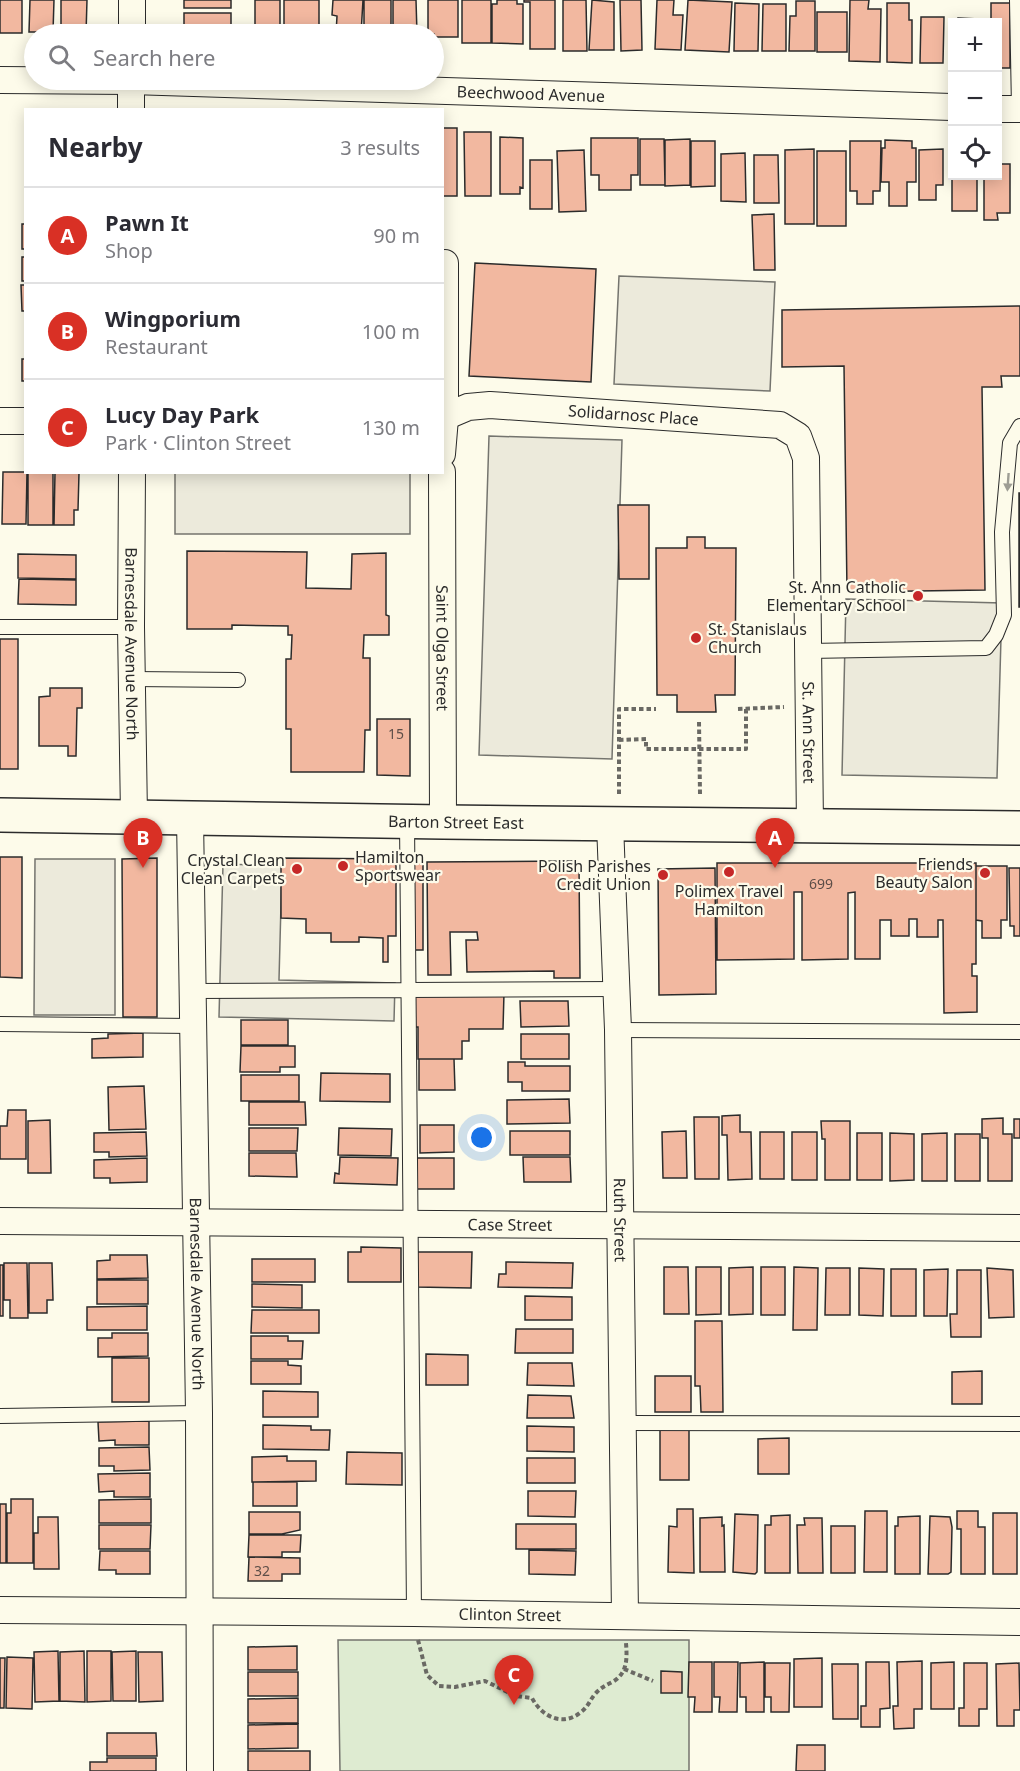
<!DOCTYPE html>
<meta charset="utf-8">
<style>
:root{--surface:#fff;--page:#f2f2f3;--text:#2b2b33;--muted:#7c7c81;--line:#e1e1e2;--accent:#d93025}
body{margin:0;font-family:"Noto Sans",sans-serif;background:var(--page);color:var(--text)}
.controls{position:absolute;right:18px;top:18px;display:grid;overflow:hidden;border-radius:0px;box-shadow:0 3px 15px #0003}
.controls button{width:54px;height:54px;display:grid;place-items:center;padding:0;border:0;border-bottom:2px solid var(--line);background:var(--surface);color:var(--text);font:30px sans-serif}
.you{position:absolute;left:482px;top:1138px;width:21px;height:21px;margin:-15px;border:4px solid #fff;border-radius:50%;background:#1a73e8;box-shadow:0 0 0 9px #1a73e833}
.badge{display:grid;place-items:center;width:39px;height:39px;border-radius:50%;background:var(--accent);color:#fff;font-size:20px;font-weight:700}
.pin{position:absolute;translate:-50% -50px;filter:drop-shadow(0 2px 3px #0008)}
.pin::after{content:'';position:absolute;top:32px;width:21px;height:18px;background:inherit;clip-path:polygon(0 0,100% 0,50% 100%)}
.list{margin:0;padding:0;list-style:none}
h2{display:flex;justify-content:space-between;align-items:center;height:78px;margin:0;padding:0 24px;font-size:26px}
h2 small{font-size:20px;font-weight:400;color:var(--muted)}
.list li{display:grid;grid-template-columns:39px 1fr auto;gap:18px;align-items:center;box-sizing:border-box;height:96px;padding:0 24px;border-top:2px solid var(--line)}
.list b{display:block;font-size:22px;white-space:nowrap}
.list p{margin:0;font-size:20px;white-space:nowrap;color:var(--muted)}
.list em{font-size:20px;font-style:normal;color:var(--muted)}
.icon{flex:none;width:33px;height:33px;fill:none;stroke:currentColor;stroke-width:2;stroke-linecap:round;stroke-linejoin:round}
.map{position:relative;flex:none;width:1020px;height:1771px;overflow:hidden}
.search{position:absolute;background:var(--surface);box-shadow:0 3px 15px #0003;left:24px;top:24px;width:420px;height:66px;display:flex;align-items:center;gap:15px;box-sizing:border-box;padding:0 21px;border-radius:33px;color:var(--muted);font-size:22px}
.panel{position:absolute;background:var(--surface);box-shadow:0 3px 15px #0003;left:24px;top:108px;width:420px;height:366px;border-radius:0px}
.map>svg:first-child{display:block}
</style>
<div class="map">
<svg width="1020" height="1771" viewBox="0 0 1020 1771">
<rect width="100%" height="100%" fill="#fdfbea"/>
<path fill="#deebd1" stroke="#74746e" stroke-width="1.5" d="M338,1640H689V1771H340Z"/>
<path fill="#eceadb" stroke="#74746e" stroke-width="1.5" d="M619,276L775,282L770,391L614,384Z
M489,436L622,440L612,759L479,755Z
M175,473H410V534H175Z
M846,599L1002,603L997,778L842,775Z
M35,859H115V1015H34Z
M223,864L282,866L279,980L395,983L394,1021L219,1017Z"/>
<path fill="#f2b8a0" stroke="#2b2b2b" stroke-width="1.5" d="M0,0H22V33H0Z
M30,0H54L53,32H29Z
M61,0H87L86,34L61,33Z
M184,0H231V8H184Z
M255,0H280V34H255Z
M284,0H319V34H284Z
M333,0H363L361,34H336L337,16L332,15Z
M364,0H391V34H364Z
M393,0H416L417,34H393Z
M428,0H458V37H434V34H428Z
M462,0H491V43H462Z
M497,0H517V4H523V44L492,43V4H497Z
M524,0H555V49H530V2H524Z
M563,0H586L587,51H563Z
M592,0L614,2V50H589Z
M620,0H641L642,50L621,51Z
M657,0H674L673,15H683L681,50L655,49Z
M688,0L732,2L729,52L685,50Z
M850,0H869L868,9H881L880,62L849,61Z
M796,1H815V51H789L790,16H796Z
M735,3L759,4L758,51H734Z
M887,3H909V20H912V63L887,62Z
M991,3H1010V68H998V22H991Z
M763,4H786V51H762Z
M817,12H847V52H817Z
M184,13H231V34H184Z
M921,17H944L943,63H920Z
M958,18L979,19V22H958Z
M442,128H457V196H442Z
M464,132H491V196H465Z
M500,137L523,138V188L520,187V194H500Z
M591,138H638V175H631V190H599V175H591Z
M640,139H664L665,185H640Z
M690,139V185L665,186V140Z
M885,140L912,141V148H916V182H907V206H889V182H881L882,148H885Z
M691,141H715V186L691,187Z
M850,141H881L880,191H873V204H857V191H850Z
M814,149V224H785V150Z
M943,149V185H936V200H919V150Z
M584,150L586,211L559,212L557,151Z
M817,151H846V226H817Z
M745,153L746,202L721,201V154Z
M754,155H778L779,203H754Z
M530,160H552V209H530Z
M952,163V176H977V211H952Z
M998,164H1010V213H997L998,220H984V176H998Z
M774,214L775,270H754L752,215Z
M22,224H26V249H22Z
M22,257H26V281H22Z
M475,263L596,269L591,382L469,376Z
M21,285H26V311H22Z
M1020,306V376H1001L1002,387H982L985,590L847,592L844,366L782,367V310Z
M22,359H26V381H22Z
M3,472H27L26,524H2Z
M53,472V525H28V473Z
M55,473H79L78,510H74V525H54Z
M1019,493H1020V607H1019Z
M618,505H649V579H619Z
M687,537H705V548H736L735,695H715L716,712H677V695H657L656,548H687Z
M187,551L307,552L306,588L351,589L352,554L386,553V615L389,616V635H364L363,658H370V730H365L364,772H291V729H286V659H291L292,635H288V626L232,625V629H187Z
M18,554L76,555V579L18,578Z
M19,579L76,580V605L18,604Z
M0,639H18V769H0Z
M50,688H82V708H77L76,756H68V746H39V697L50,696Z
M377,719H410V776L377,775Z
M0,857H22V978L0,977Z
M157,858V1017H123L122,859Z
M281,858L396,859V936H388V962H383V938L359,937V942H331V933H306V919L281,918Z
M411,860H423V950H411Z
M573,861L579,865L580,978H554V971L467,972L466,940H478L477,932H450L451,975H428L427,862Z
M717,863H976V964H972V976H977V1012L944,1013L943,920H938V937H917V919H909V936H891V920H880V959H855V892L848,893V959L802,960V892H794V959L717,960Z
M976,866H1007V920H1001V938H982V921L976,920Z
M715,868L716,994L659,995L658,869Z
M1009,868H1020V936H1014V926H1010Z
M413,992L504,993L503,1029H469V1041H462V1059H418V1027H413Z
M520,1001H568L569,1026L521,1027Z
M241,1020H288V1045H241Z
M143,1033V1057L92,1058V1039L108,1038V1034Z
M521,1034H569V1059H521Z
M241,1046H295V1067H280V1072H240Z
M419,1059H454L455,1090H419Z
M508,1062H525V1066H570V1091H522V1082H508Z
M321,1073L390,1074V1102L320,1101Z
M241,1075H299V1101H241Z
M144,1086L146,1129L109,1130L108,1087Z
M569,1099L570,1123L507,1124V1100Z
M249,1102H305L306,1125H249Z
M8,1110H26V1159H0V1126H7Z
M740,1115V1132H751L752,1179L728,1180L727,1135H722V1116Z
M694,1117H719V1179H695Z
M1003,1118V1134H1012V1181H988V1138H982V1119Z
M1014,1119H1020V1138H1014Z
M50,1120L51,1173H28V1121Z
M821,1121H850V1180H825V1139H822Z
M420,1125H454V1152L420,1153Z
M249,1128H298L297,1151H249Z
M339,1128L392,1129L391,1156L338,1155Z
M510,1131H570V1155H510Z
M686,1131L687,1178H663L662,1132Z
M146,1132L147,1156L109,1157V1152H94V1133Z
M760,1132H784V1179H760Z
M792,1132H817V1180H792Z
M857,1133H882V1180H857Z
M890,1133L914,1134V1180L890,1181Z
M947,1133V1181H922V1134Z
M955,1134H980V1181H955Z
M249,1153H296L297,1177L249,1176Z
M340,1157L398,1158L397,1185L334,1183L335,1173L339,1174Z
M523,1157H570L571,1182H524Z
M147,1158V1182L110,1183V1178H94V1160Z
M415,1158H454V1189H415Z
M361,1247L401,1248V1282H348V1252H361Z
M416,1252H472L471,1288L416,1287Z
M110,1255H147L148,1278L97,1279V1261L110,1260Z
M252,1259H315V1282H252Z
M506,1262L573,1263L572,1288L498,1287L499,1274H506Z
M4,1263H27L28,1318H10V1300H4Z
M29,1263H52L53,1300H47V1313H29Z
M0,1265H3V1316H0Z
M664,1267H688L689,1314H664Z
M696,1267H721V1314L696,1315Z
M753,1267V1314L729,1315V1268Z
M761,1267H785V1315H761Z
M794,1267L818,1268L817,1330H793Z
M826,1268H850V1315H825Z
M859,1268L884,1269L883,1316L859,1315Z
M987,1268L1013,1270L1014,1317L989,1318Z
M891,1269H916V1316H891Z
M948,1269L947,1316H924V1270Z
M957,1270H981V1337H951L950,1314H957Z
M97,1280H148V1304H97Z
M252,1284L302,1285V1308L252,1307Z
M525,1296L572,1297V1320H525Z
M147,1306V1330H87V1307Z
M252,1310H319V1333H251Z
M695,1321H722L723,1412H701L700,1386H695Z
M516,1329H573V1353H515Z
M112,1333H148V1356L98,1357V1338H112Z
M251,1336H288V1341H303L302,1359H251Z
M426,1354L468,1355V1385H426Z
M112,1358H149V1402H112Z
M251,1361H288V1365L301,1366V1384H251Z
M528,1363H572L574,1386L527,1385Z
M982,1371V1404H952V1372Z
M655,1376H691V1412H655Z
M263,1391L318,1392V1417H263Z
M528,1395L571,1396L574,1418H527Z
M149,1421V1445H115V1440L99,1441L98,1422Z
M263,1425L311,1426V1430H330L329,1450L263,1449Z
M527,1426L574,1427V1452L527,1451Z
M689,1428V1480H660V1429Z
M789,1438V1474H758V1439Z
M149,1447L150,1470L114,1471V1466H99V1448Z
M347,1452L402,1453V1485L346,1484Z
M287,1456V1461H316V1481L252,1482V1457Z
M527,1458H575V1483H527Z
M150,1473V1497H114V1491L99,1492L98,1474Z
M253,1482H297V1506H253Z
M528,1491H576L575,1517L528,1516Z
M11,1499H33V1563H7V1513H11Z
M151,1499V1523H99V1500Z
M0,1504H6V1563H0Z
M677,1509H693L694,1573L668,1572L669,1526L677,1527Z
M865,1511H887V1572H864Z
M957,1511H978V1527H985V1574H961V1529H957Z
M249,1512H300V1530L282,1534H249Z
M993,1513H1017V1574H993Z
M735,1514L758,1515L757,1572L755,1574L733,1572Z
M790,1515V1573H765V1525H771V1516Z
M920,1516V1574H895V1526H898V1517Z
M930,1516L950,1517L952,1527L951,1572L948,1574H928Z
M38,1517H58L59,1569H34V1533H38Z
M722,1517V1526L724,1525L725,1572H700V1518Z
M804,1518H822L823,1573H798L797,1525H805Z
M516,1524H576V1549H516Z
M99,1525H151L150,1549H99Z
M831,1526H855V1573H831Z
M249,1535H301L300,1552H282V1557H248Z
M529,1550L576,1551L575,1575L529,1574Z
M100,1551H150V1574H116V1570H99Z
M249,1557L300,1558V1574H282V1581H248Z
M297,1646V1670H248V1647Z
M58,1651L59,1701L35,1702L34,1652Z
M84,1651L85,1702L60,1701V1652Z
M87,1651H111V1701L87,1702Z
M136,1651V1701H113L112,1652Z
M138,1652H162L163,1701L139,1702Z
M7,1657L33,1658L32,1709L6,1708Z
M0,1658H5L4,1708H0Z
M822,1658V1707H794V1659Z
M922,1661V1709H914V1728L894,1729L893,1706H898L897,1662Z
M689,1662H712V1712H694L695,1697H688Z
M714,1662H738L737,1712H719L720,1697H714Z
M764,1662V1712H746V1697H740V1663Z
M866,1662H889L890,1708L880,1709V1727H861V1706H866Z
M954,1662V1709H931V1663Z
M765,1663H790L789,1712H771V1697H765Z
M964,1663H987V1709H979V1726H959V1708H964Z
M1019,1663L1020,1710H1014V1726H997L996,1664Z
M832,1664H858V1719H833Z
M661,1671L682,1672V1693H661Z
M248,1672H298V1696H248Z
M298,1698V1723H248V1699Z
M298,1724V1748L248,1749V1725Z
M107,1733H156L157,1756H107Z
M797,1745H825V1771H796Z
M248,1751H310V1771H248Z
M107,1758H156V1771H90V1762H107Z"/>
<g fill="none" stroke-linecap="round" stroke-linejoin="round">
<g stroke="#2b2b2b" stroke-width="16">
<path id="lane" d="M1017,0L1019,109
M0,627H131
M808,651L986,648L996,635L1004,615L1002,532L1010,443L1020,426
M132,679L238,680
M407,821L414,1613
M192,991L616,989
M0,1024L192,1026
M618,1030L1020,1032
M0,1416L199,1413
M623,1423L1020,1424"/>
</g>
<g stroke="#2b2b2b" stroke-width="28">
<g id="street">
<path d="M132,34V0"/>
<path id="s1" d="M0,80L131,81L952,107"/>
<path d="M131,80V110"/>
<path d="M998,109H1020"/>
<path id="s2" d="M442,418L468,407L490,405L780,425L798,436L806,458L810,827"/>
<path d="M0,421H26"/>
<path d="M442,454L445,418V263"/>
<path id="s3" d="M132,472L131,627L134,816"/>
<path id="s4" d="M442,472L443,822"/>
<path id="s5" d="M190,817L199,1413L200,1771"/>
<path id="s6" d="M610,824L618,1030L625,1616"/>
<path id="s7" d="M0,1221L1020,1228"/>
<path id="s8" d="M0,1610L414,1613L1020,1622"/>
</g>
</g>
<g stroke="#2b2b2b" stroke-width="36">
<g id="secondary">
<path id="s9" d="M0,815L443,822L1020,828"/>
</g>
</g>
<path stroke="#6a6964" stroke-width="4" stroke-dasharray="4.5 3" stroke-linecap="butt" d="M738,709L784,707
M699,722L700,794
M619,740L646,739V749H746V708
M619,794V709H656
M418,1640L427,1675L439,1686L455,1687L485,1681L516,1696L532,1698C542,1717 563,1727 581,1712C588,1707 590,1700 595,1694C601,1687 607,1685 614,1681C628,1672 627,1657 626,1643
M624,1669L653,1681"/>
<use href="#lane" stroke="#fdfbea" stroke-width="14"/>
<use href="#street" stroke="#fdfbea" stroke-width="26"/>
<use href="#secondary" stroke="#fdfbea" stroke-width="33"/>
</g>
<defs><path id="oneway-solid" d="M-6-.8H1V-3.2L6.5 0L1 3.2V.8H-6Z" transform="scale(1.5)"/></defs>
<use fill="#9e9d94" href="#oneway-solid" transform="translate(1008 482) rotate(94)"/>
<g fill="#c62828" stroke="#fdfbea" stroke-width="2">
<circle cx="918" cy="596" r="6"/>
<circle cx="696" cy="638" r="6"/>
<circle cx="343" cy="866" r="6"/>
<circle cx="297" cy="869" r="6"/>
<circle cx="729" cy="872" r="6"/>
<circle cx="985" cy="873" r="6"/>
<circle cx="663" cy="875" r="6"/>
</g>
<g text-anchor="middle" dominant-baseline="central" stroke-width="4.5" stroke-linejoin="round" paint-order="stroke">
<g font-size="14" fill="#5d4e48">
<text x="396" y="733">15</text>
<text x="821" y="883">699</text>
<text x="262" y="1570">32</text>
</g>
<g font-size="16" fill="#2b2b2b" stroke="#fdfbea">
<text stroke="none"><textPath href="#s1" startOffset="531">Beechwood Avenue</textPath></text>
<text stroke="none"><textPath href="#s2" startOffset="194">Solidarnosc Place</textPath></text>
<text stroke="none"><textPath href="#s3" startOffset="172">Barnesdale Avenue North</textPath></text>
<text stroke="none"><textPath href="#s4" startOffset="176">Saint Olga Street</textPath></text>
<text stroke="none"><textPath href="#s2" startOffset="660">St. Ann Street</textPath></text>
<text stroke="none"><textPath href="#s9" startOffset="456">Barton Street East</textPath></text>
<text stroke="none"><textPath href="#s6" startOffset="396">Ruth Street</textPath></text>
<text stroke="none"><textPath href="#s7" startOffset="510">Case Street</textPath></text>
<text stroke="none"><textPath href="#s5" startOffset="477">Barnesdale Avenue North</textPath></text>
<text stroke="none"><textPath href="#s8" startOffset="510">Clinton Street</textPath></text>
</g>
<g font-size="16" fill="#2b2b2b" stroke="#fdfbea" text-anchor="end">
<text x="906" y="587">St. Ann Catholic<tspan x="906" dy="18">Elementary School</tspan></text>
<text x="708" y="629" text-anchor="start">St. Stanislaus<tspan x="708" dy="18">Church</tspan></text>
<text x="355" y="857" text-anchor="start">Hamilton<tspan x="355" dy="18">Sportswear</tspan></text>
<text x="285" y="860">Crystal Clean<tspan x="285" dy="18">Clean Carpets</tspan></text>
<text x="973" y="864">Friends<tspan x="973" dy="18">Beauty Salon</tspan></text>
<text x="651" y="866">Polish Parishes<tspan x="651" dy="18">Credit Union</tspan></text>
<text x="729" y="891" text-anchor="middle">Polimex Travel<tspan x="729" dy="18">Hamilton</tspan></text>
</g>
</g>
</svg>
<div class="controls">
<button>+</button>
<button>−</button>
<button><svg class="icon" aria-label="locate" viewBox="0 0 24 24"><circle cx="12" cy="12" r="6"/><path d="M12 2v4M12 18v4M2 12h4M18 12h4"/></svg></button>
</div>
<div class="you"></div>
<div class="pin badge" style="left:775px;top:868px">A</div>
<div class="pin badge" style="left:143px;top:868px">B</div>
<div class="pin badge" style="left:514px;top:1705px">C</div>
<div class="search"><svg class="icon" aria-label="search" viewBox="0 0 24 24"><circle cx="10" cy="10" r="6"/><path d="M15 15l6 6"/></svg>Search here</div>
<section class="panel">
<h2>Nearby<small>3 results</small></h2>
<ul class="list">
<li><span class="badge">A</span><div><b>Pawn It</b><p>Shop</p></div><em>90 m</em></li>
<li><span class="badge">B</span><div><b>Wingporium</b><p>Restaurant</p></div><em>100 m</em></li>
<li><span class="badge">C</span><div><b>Lucy Day Park</b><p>Park · Clinton Street</p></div><em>130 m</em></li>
</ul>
</section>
</div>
